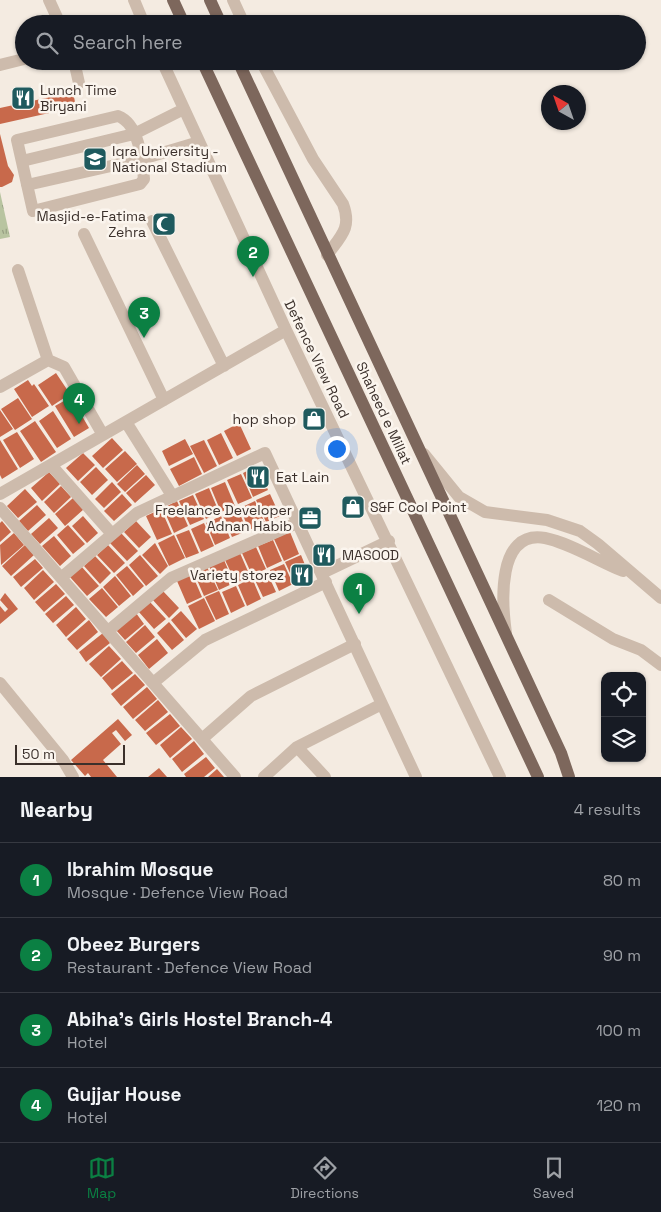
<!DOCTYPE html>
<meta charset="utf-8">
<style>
:root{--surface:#171b24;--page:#242831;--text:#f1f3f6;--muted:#9ea1a6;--line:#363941;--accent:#0b8043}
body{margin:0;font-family:"Space Grotesk",sans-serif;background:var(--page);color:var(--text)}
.controls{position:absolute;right:15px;bottom:15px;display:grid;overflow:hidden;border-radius:10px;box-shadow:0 1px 4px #0004}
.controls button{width:45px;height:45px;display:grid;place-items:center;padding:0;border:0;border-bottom:1px solid var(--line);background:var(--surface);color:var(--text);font:25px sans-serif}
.compass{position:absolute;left:541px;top:85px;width:45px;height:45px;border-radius:50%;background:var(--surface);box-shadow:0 1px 4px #0004;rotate:320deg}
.scale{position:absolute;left:15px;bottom:12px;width:110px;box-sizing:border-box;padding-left:5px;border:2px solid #3b302b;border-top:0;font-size:14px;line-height:18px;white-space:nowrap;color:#3b302b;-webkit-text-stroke:4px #fbf5ee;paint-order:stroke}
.you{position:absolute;left:336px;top:448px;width:18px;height:18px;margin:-12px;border:4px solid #fff;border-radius:50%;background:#1a73e8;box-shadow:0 0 0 8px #1a73e833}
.badge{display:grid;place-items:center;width:32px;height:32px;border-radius:50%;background:var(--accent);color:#fff;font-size:16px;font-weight:700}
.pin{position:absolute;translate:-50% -41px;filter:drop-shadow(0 1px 2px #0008)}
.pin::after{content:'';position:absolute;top:26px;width:18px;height:15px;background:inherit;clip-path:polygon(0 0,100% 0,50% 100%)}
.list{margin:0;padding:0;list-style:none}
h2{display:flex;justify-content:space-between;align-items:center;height:65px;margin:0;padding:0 20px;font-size:21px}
h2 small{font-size:16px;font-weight:400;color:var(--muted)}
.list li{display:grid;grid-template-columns:32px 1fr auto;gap:15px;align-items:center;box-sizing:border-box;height:75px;padding:0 20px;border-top:1px solid var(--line)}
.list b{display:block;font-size:19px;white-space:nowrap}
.list p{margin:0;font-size:16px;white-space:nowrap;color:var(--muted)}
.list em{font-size:16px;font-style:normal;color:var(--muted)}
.icon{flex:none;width:28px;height:28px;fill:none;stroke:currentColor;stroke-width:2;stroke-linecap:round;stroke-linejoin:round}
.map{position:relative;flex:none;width:661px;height:777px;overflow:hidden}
.search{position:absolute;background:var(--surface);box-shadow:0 1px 4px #0004;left:15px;right:15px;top:15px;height:55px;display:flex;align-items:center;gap:12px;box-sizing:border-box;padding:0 18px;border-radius:28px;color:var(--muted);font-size:19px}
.sheet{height:365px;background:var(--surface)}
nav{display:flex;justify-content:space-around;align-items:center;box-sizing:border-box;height:70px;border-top:1px solid var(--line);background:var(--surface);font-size:14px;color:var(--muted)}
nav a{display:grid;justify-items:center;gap:2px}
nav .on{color:var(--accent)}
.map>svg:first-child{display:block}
</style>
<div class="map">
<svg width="661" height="777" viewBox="0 0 661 777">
<defs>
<pattern id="grass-tufts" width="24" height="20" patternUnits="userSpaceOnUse" patternTransform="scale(1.25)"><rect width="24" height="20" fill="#b8c4a0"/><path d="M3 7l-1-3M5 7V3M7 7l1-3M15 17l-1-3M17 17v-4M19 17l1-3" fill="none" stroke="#97a083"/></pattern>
</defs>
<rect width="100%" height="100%" fill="#f4ebe1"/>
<path fill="url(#grass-tufts)" d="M0,192L10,237L0,239Z"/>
<path fill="#c8694b" d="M73,92L76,107L0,124V108Z
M0,134L8,166L14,175L12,182L2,187H0Z
M56,373L70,394L52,406L38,385Z
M28,380L32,386L34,384L49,406L32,417L14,389Z
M71,397L89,428L74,437L55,406Z
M18,398L32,419L15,430L1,409Z
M0,410L13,429L0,437Z
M53,411L71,439L57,448L39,421Z
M35,421L56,452L41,462L20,431Z
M239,423L251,449L237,456L224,431Z
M17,432L34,459L20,468L3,440Z
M221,433L233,458L219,465L207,440Z
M112,438L123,450L103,468L92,456Z
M185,439L193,454L169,466L162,451Z
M0,440L18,469L2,479L0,475Z
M204,440L217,466L204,473L190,446Z
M125,451L137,464L117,482L105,469Z
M83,453L95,465L78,481L66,468Z
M194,457L202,474L179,486L170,469Z
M137,465L145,474L125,492L117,484Z
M257,466L268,490L253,497L243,473Z
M96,467L108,480L92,495L80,482Z
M49,472L60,484L42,501L31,488Z
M241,474L252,498L238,504L227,480Z
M146,475L155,485L135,503L126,493Z
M112,482L121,492L104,508L95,499Z
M225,482L235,506L221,512L211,488Z
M61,486L71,497L54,513L44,502Z
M209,488L219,512L206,519L195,494Z
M25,489L37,502L18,518L7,506Z
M122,494L132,505L114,521L104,511Z
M270,494L280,516L266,522L256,500Z
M193,495L204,519L190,525L179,501Z
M73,498L84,509L65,526L55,514Z
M177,501L188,526L174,533L163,508Z
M255,501L265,523L249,530L240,508Z
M37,505L46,515L28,531L19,521Z
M161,509L172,534L157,540L146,516Z
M238,509L247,531L232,537L223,516Z
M83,516L98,533L87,543L72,526Z
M221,516L230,538L215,545L206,523Z
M49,518L58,528L40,544L31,534Z
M2,521L11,532L0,542V523Z
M136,521L151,537L139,548L124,532Z
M204,523L214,546L201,552L191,529Z
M68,525L85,544L73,554L57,535Z
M189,530L199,553L186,558L176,535Z
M290,532L299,554L284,561L274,539Z
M14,533L24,545L1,565L0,545Z
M121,533L138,551L127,561L110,543Z
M174,535L185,558L169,566L158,543Z
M54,536L71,556L60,566L42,546Z
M273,540L282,561L267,568L258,546Z
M155,543L168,566L160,574L142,555Z
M25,545L34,555L11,576L2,566Z
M108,545L125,563L114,573L97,555Z
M256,547L266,569L252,575L242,553Z
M240,553L250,576L236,583L225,560Z
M140,555L158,576L146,586L129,565Z
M301,555L310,577L295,584L285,562Z
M95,556L111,573L100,584L84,566Z
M35,559L43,568L21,587L13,577Z
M224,560L234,583L219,590L209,566Z
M284,564L293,584L279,591L270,570Z
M81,566L99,586L87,596L70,577Z
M127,566L144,586L133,596L116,575Z
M207,567L218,590L204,596L194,573Z
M43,570L54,582L34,600L24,588Z
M267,572L276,592L263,597L254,578Z
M192,574L202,597L187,604L177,581Z
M115,576L131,596L119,606L103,587Z
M252,578L261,599L247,606L238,585Z
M56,584L65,594L44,612L35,602Z
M236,586L245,606L231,613L222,592Z
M102,588L118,607L106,617L89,599Z
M162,590L179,608L169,618L152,599Z
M219,591L229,614L216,620L205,597Z
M5,593L18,609L0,624V606L5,612L8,609L0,600Z
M66,596L74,605L53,623L45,614Z
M204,598L215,621L199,629L188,606Z
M149,601L166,619L154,629L138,611Z
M76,607L86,619L66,637L56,625Z
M181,611L197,629L186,638L171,620Z
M136,613L144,624L125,640L116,630Z
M89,620L98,632L77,650L67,639Z
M169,622L184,640L172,650L157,633Z
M145,625L155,637L136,653L126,642Z
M103,633L110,643L86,662L79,652Z
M157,639L168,653L149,669L138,655Z
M109,646L121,659L101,677L89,664Z
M122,661L133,673L112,690L102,678Z
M135,674L145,685L121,706L111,694Z
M147,687L157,699L133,719L123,707Z
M158,700L168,712L145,731L135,720Z
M170,714L180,726L156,745L146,733Z
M118,719L132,735L125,741L116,730L112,733L121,744L103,760L117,777H91L88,773L85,776L71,760Z
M181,727L192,739L170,758L160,745Z
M194,741L204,754L182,772L172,759Z
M206,757L215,768L204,777H186L184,774Z
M159,768L167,777H148Z
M217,769L224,777H208Z"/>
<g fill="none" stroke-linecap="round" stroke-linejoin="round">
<path stroke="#cdbbac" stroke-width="12" d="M49,0L60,24
M134,0L144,24
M233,0L244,24
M74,61L79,83
M162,61L286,330L500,777
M261,61L313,159L343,204C352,228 341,236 327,255
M0,65L24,59
M118,116C139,124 142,159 144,179L140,184L33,211L17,140Z
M22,161L134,134L184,109
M27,185L142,159L199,142
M152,221L224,366
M84,234L164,400
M18,270L48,360L64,367L103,435
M0,387L48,360
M126,422L173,497
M424,454L459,497L485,512L547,520L580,531L598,544L661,598
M51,465L112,534
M0,494L286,330
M0,508L235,777
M322,573L389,541
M62,577L137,513L265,453L416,777
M549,600L613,639L641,650L661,665
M108,631L171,578L297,523
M506,633C502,605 496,529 545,538C570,543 598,561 623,571
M0,683L63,760L73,777
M153,683L205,640L326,582
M202,739L251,696L355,644
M297,747L325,777
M264,777L297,747L382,704"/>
<path stroke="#7d675c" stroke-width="12" d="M173,0L184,24
M210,0L221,24
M202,61L538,777
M238,61L561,753L569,777"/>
</g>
<defs>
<g id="restaurant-square" transform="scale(1.25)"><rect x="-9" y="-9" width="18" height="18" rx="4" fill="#1f5a5e" stroke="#fbf5ee"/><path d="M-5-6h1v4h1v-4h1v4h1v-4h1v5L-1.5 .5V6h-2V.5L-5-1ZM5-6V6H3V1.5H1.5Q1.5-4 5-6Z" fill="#fff"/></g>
<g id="university-square" transform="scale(1.25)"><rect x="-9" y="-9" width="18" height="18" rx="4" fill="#1f5a5e" stroke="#fbf5ee"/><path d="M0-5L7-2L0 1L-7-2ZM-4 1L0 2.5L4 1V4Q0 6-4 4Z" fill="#fff"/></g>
<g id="mosque-square" transform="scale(1.25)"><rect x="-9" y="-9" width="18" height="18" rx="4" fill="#1f5a5e" stroke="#fbf5ee"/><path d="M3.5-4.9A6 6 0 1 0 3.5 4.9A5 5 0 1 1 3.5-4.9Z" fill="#fff"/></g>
<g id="shop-square" transform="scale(1.25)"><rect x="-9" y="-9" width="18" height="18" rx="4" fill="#1f5a5e" stroke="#fbf5ee"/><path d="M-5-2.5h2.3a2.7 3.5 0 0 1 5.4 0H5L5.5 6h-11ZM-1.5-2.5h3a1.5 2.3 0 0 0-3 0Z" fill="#fff"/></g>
<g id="office-square" transform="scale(1.25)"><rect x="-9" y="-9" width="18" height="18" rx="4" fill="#1f5a5e" stroke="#fbf5ee"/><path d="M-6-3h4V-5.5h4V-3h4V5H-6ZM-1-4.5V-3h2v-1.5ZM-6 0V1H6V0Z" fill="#fff"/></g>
</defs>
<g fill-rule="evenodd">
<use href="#restaurant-square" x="23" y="98"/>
<use href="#university-square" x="95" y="159"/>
<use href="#mosque-square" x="164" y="224"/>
<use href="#shop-square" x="314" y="419"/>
<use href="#restaurant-square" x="258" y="477"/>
<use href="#shop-square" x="353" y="507"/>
<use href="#office-square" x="310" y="518"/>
<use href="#restaurant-square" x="324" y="555"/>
<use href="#restaurant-square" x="302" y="575"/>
</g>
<g text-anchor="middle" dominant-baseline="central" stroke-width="5" stroke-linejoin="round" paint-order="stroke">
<g font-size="14" fill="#3b302b" stroke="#fbf5ee" text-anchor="start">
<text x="40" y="90">Lunch Time<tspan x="40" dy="16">Biryani</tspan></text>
<text x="112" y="151">Iqra University -<tspan x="112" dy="16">National Stadium</tspan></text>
<text x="146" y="216" text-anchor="end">Masjid-e-Fatima<tspan x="146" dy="16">Zehra</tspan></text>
<text x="296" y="419" text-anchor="end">hop shop</text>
<text x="276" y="477">Eat Lain</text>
<text x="370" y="507">S&amp;F Cool Point</text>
<text x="292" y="510" text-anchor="end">Freelance Developer<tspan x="292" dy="16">Adnan Habib</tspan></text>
<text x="342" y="555">MASOOD</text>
<text x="284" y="575" text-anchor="end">Variety storez</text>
</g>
<g font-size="14" fill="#3b302b" stroke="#fbf5ee">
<text transform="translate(317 359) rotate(64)">Defence View Road</text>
<text transform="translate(384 413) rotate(65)">Shaheed e Millat</text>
</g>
</g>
</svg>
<div class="controls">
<button><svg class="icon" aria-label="locate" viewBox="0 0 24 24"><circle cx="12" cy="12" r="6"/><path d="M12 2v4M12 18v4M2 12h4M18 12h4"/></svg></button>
<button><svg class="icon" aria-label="layers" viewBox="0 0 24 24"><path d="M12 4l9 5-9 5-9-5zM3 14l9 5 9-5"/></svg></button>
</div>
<svg class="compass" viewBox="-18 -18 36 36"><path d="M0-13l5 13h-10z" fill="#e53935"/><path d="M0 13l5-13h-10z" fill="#9ea1a6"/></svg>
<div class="scale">50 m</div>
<div class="you"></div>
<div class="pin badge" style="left:359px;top:614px">1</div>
<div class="pin badge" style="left:253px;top:277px">2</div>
<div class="pin badge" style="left:144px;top:338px">3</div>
<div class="pin badge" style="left:79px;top:424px">4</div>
<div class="search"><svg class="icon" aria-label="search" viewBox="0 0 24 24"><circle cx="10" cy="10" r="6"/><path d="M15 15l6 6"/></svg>Search here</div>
</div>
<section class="sheet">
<h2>Nearby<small>4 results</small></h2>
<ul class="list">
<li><span class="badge">1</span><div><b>Ibrahim Mosque</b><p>Mosque · Defence View Road</p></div><em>80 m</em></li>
<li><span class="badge">2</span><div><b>Obeez Burgers</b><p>Restaurant · Defence View Road</p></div><em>90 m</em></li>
<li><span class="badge">3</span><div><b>Abiha's Girls Hostel Branch-4</b><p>Hotel</p></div><em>100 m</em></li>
<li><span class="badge">4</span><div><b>Gujjar House</b><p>Hotel</p></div><em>120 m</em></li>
</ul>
</section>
<nav>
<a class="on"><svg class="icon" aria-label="map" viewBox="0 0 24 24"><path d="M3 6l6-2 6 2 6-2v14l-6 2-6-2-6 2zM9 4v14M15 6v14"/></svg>Map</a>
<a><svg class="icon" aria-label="directions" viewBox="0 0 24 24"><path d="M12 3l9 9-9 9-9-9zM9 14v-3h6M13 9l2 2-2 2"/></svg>Directions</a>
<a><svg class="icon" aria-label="saved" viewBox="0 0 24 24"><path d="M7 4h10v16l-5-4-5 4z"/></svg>Saved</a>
</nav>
